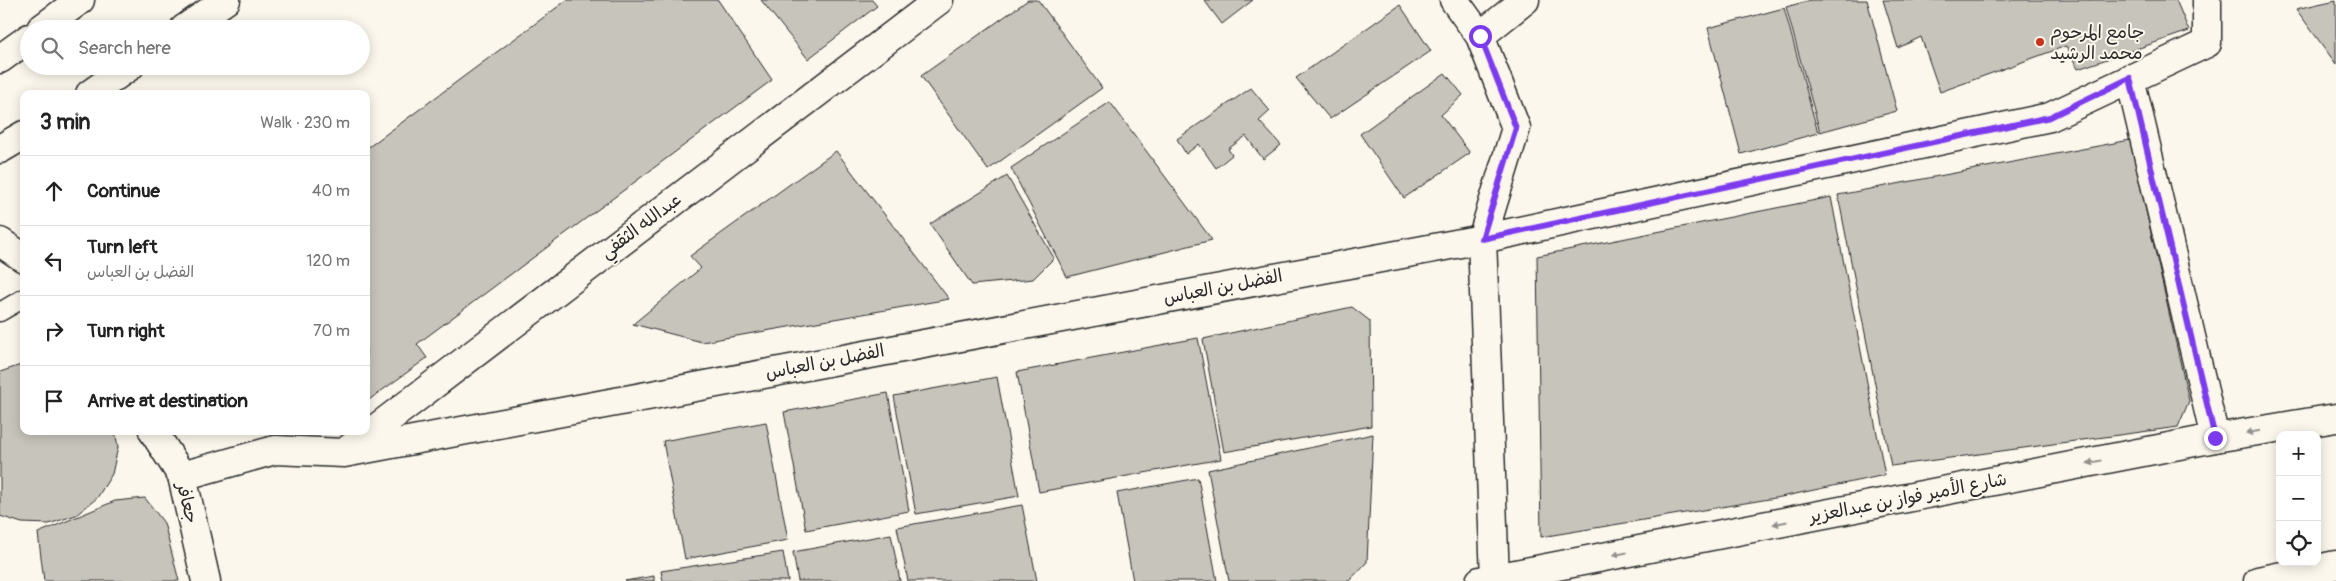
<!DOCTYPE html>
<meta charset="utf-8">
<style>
:root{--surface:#fff;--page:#f2f2f2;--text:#222;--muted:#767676;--line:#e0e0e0}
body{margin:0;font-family:Pangolin,"Playpen Sans Arabic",sans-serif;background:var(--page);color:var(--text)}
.controls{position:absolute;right:15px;bottom:15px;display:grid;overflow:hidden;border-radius:10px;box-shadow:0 2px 12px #0003}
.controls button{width:45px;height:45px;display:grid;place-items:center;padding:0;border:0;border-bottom:1px solid var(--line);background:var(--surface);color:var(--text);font:25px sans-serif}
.stop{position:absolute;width:15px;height:15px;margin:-11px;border:4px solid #7c3aed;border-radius:50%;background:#fff}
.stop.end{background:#7c3aed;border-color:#fff;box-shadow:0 1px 5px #0008}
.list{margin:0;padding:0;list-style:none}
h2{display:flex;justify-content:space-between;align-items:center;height:65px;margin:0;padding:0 20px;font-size:21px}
h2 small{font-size:16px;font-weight:400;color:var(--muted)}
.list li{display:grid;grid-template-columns:32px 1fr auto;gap:15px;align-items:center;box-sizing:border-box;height:70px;padding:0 20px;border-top:1px solid var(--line)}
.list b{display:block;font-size:19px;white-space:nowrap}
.list p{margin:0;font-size:16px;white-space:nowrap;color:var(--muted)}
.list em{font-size:16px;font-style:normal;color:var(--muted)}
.icon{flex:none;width:28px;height:28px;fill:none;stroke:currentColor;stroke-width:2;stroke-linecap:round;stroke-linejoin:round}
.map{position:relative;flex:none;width:2336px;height:581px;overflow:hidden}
.search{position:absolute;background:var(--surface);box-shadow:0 2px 12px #0003;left:20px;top:20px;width:350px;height:55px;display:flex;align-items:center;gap:12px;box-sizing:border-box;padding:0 18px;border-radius:28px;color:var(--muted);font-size:19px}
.panel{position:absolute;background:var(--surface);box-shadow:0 2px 12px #0003;left:20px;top:90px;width:350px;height:345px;border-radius:10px}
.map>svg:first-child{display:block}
</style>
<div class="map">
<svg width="2336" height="581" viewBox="0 0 2336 581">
<rect width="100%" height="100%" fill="#fbf7ec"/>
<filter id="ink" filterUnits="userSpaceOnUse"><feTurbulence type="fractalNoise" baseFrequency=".02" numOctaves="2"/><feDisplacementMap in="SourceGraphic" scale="10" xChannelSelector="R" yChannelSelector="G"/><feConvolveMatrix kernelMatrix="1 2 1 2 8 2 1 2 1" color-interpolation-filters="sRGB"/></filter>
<g filter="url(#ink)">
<path fill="#c7c4bc" stroke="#2b2b2b" d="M567,0H718L772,80L417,344L427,358L366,402V149Z
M761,0H872L877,6L808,59Z
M1028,0H1038L1102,88L988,170L921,76Z
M1204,0H1253L1222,24Z
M1811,0H1867L1897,111L1820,132L1786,7Z
M1883,0H2176L2189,31L2078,69L2066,46L1940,92L1921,37L1898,48Z
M2336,0V64L2296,9Z
M1400,5L1431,51L1330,119L1296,78Z
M1784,8L1818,133L1741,154L1708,28Z
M1445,73L1463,95L1441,115L1470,153L1404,198L1360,134Z
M1251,88L1270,111L1259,121L1281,145L1263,159L1246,136L1228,149L1232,155L1216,168L1199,144L1186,154L1177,139Z
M1110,102L1212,240L1067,277L1011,168Z
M2130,140L2189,401L2178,427L1891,466L1838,195Z
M836,151L949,299L702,342L633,324L701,268L690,256Z
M1007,176L1054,258L1033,279L972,285L930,224Z
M1831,197L1885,475L1781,497L1541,537L1537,256Z
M1352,307L1370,321L1371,426L1224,452L1203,339Z
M1198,338L1221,459L1039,492L1017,372Z
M24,364V431H115L118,447L112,474L97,498L76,515L49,524L22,523L0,516V372Z
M997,377L1019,496L916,514L894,396Z
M888,393L909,511L806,530L784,412Z
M766,422L788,540L685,559L663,441Z
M1373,434L1367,562L1349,581H1229L1208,470Z
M1198,478L1217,581H1133L1117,493Z
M145,498L164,523L179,581H44L38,533L115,501Z
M1022,505L1037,581H908L897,527Z
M891,534L900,581H798L793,552Z
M783,552L788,581H663L661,571Z
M654,576V581H625Z"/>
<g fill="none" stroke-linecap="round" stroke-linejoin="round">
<g stroke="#2b2b2b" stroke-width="21">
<path id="lane" d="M0,312L24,298"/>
</g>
<g stroke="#2b2b2b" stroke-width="31">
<path id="street" d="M1454,0L1480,36L1516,128L1482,239L1495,578
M1480,36L1525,0
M2130,78L2215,438
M0,242L24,258
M153,431L182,476L206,581
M349,449L939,0
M182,476L275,450L344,453L1482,239L2050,117L2207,43V0"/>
</g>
<g stroke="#2b2b2b" stroke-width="31">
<path id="secondary" d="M184,29L226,0
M90,94L130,66
M0,149L24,135
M1480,581L2215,438L2336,418
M2258,581L2336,565"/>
</g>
<g stroke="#2b2b2b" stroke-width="31">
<path id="highway" d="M41,29L80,0
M0,59L29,38"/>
</g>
<use href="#lane" stroke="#fbf7ec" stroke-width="18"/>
<use href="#street" stroke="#fbf7ec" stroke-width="28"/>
<use href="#secondary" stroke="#fbf7ec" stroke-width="28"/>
<use href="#highway" stroke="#fbf7ec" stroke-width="28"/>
</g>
<defs><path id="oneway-solid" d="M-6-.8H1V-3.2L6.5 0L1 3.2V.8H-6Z" transform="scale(1.25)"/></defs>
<g fill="#93918c">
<use href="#oneway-solid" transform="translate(2253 432) rotate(171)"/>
<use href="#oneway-solid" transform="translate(2094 462) rotate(169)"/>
<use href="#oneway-solid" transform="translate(1780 523) rotate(169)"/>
<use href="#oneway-solid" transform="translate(1620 554) rotate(169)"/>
</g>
</g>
<g fill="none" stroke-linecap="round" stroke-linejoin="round" filter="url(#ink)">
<path stroke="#7c3aed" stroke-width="6" d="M1480,36L1516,128L1482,239L2050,117L2130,78L2215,438"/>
</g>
<circle fill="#c8321e" stroke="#fbf7ec" stroke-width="2" cx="2040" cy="42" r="5"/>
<g text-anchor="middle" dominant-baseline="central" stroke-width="4" stroke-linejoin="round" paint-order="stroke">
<g font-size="18" fill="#2b2b2b" stroke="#fbf7ec" text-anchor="start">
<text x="2050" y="32">جامع المرحوم<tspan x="2050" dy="21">محمد الرشيد</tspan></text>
</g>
<g font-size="18" fill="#2b2b2b" stroke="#fbf7ec">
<text transform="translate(641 226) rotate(-37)">عبدالله الثقفي</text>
<text transform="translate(1223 287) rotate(-11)">الفضل بن العباس</text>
<text transform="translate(825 362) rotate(-11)">الفضل بن العباس</text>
<text transform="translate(1908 498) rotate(-11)">شارع الأمير فواز بن عبدالعزير</text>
<text transform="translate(187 503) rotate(76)">جعافر</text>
</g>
</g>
</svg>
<div class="controls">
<button>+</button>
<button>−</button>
<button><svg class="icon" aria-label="locate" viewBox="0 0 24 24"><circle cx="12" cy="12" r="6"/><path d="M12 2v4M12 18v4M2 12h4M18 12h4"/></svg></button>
</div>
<div class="stop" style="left:1480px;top:36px"></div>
<div class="stop end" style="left:2215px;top:438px"></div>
<div class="search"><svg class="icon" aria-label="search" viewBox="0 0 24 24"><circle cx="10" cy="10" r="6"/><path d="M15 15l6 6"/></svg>Search here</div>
<section class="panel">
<h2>3 min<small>Walk · 230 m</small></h2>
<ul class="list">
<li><svg class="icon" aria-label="ahead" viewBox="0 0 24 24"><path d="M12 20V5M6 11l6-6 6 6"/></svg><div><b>Continue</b></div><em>40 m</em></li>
<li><svg class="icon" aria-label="left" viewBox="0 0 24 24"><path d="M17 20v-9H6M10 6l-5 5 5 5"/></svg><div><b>Turn left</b><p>الفضل بن العباس</p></div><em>120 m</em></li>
<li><svg class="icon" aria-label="right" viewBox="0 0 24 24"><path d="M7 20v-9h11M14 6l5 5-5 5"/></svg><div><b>Turn right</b></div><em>70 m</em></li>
<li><svg class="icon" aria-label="arrive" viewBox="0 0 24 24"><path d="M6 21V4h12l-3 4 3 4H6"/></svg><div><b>Arrive at destination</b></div></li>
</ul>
</section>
</div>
